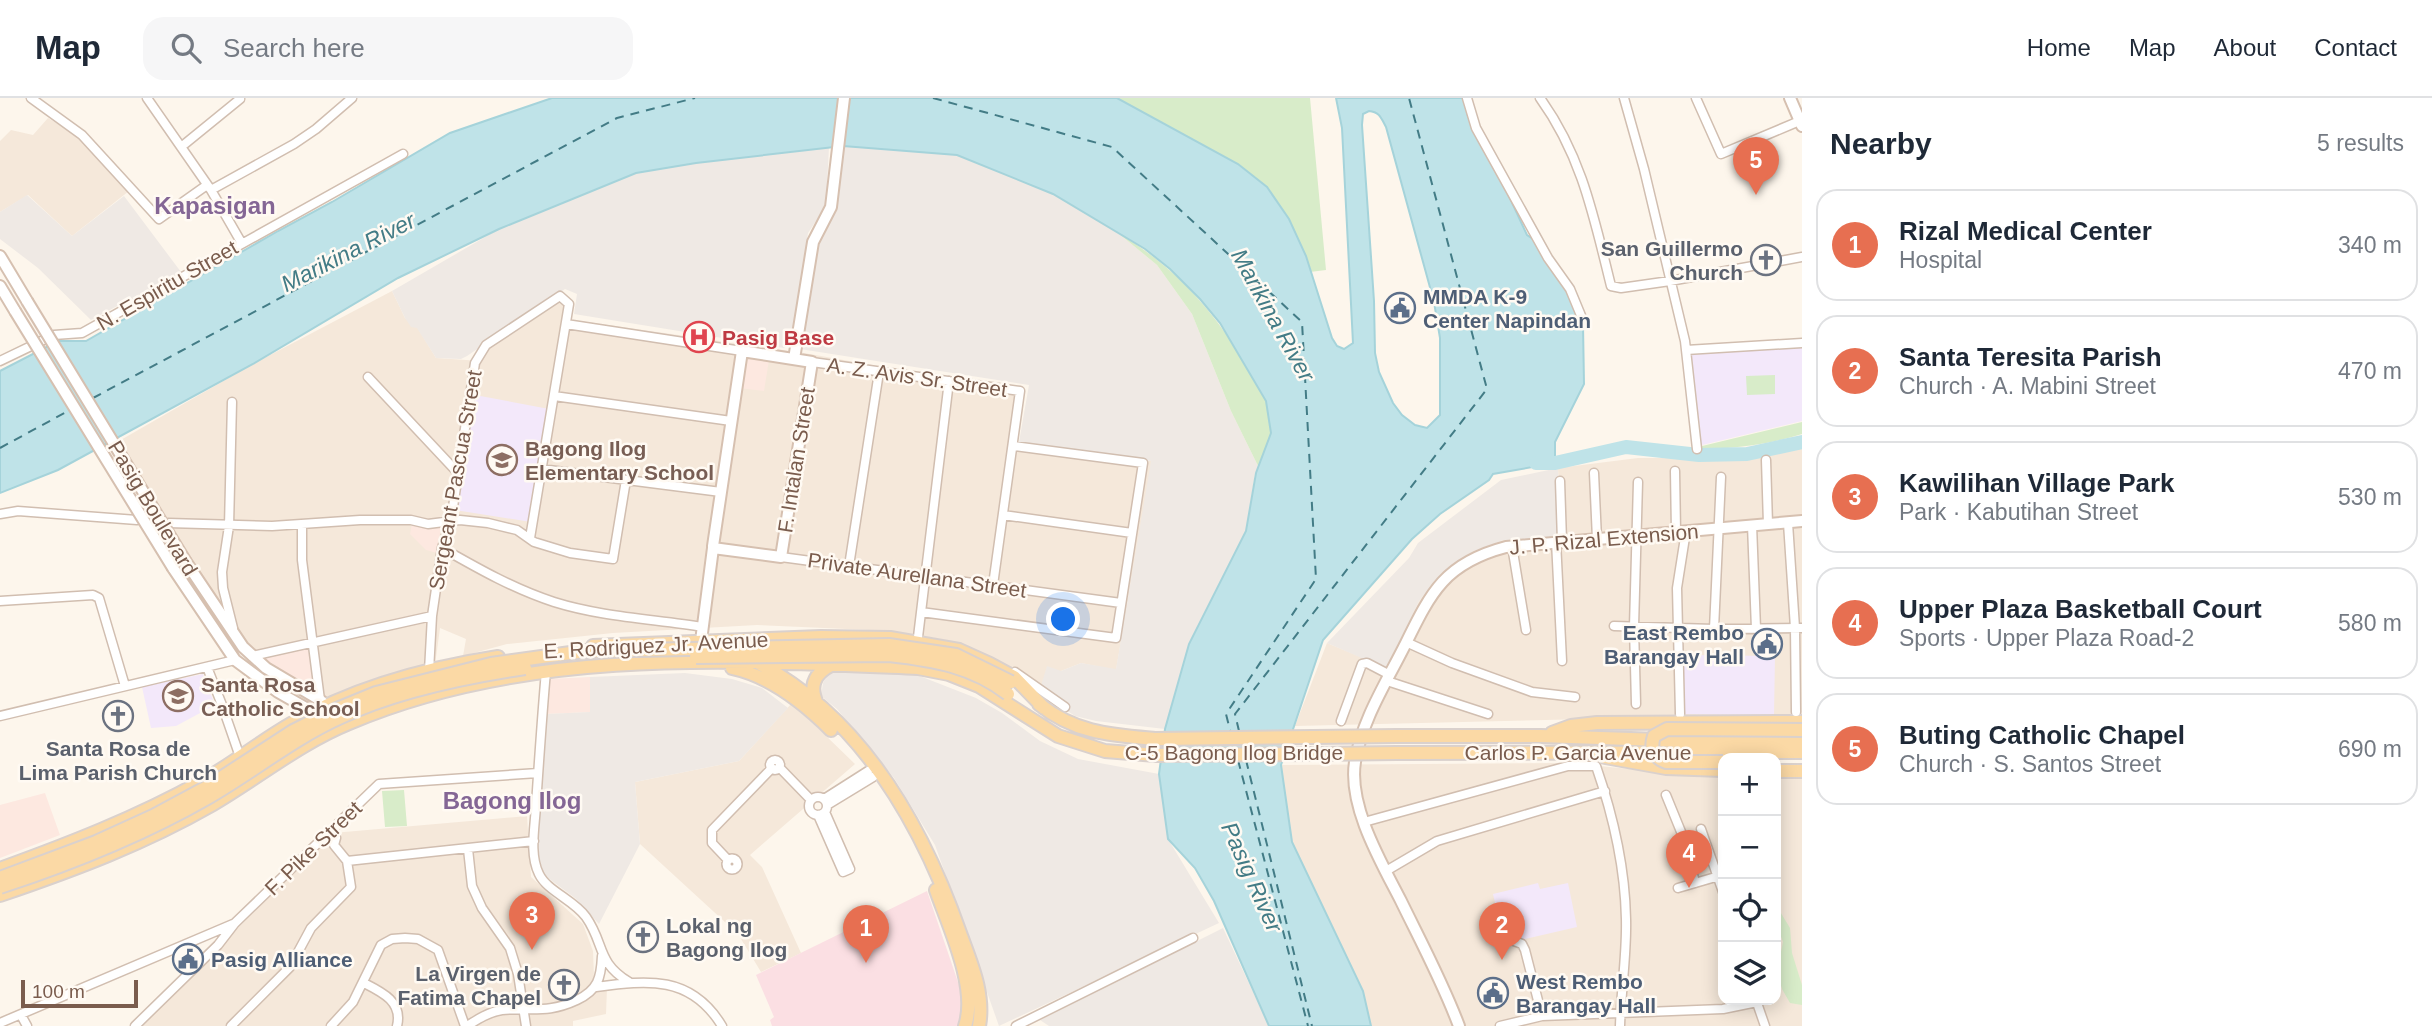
<!DOCTYPE html>
<meta charset="utf-8">
<style>
:root{--surface:#fff;--page:#f6f6f7;--text:#1f2937;--muted:#747a83;--line:#e0e1e3;--accent:#e76f51}
body{margin:0;font-family:Arial,sans-serif;background:var(--page);color:var(--text)}
.controls{position:absolute;right:21px;bottom:21px;display:grid;overflow:hidden;border-radius:14px;box-shadow:0 4px 18px #0003}
.controls button{width:63px;height:63px;display:grid;place-items:center;padding:0;border:0;border-bottom:2px solid var(--line);background:var(--surface);color:var(--text);font:35px sans-serif}
.scale{position:absolute;left:21px;bottom:18px;width:117px;box-sizing:border-box;padding-left:7px;border:4px solid #7a5c4d;border-top:0;font-size:19px;line-height:24px;white-space:nowrap;color:#7a5c4d;-webkit-text-stroke:5px #fffaf3;paint-order:stroke}
.you{position:absolute;left:1064px;top:522px;width:24px;height:24px;margin:-18px;border:5px solid #fff;border-radius:50%;background:#1a73e8;box-shadow:0 0 0 10px #1a73e833}
.badge{display:grid;place-items:center;width:46px;height:46px;border-radius:50%;background:var(--accent);color:#fff;font-size:23px;font-weight:700}
.pin{position:absolute;translate:-50% -58px;filter:drop-shadow(0 2px 4px #0008)}
.pin::after{content:'';position:absolute;top:37px;width:24px;height:21px;background:inherit;clip-path:polygon(0 0,100% 0,50% 100%)}
.list{margin:0;padding:0;list-style:none}
h2{display:flex;justify-content:space-between;align-items:center;height:91px;margin:0;padding:0 28px;font-size:30px}
h2 small{font-size:23px;font-weight:400;color:var(--muted)}
.list li{display:grid;grid-template-columns:46px 1fr auto;gap:21px;align-items:center;box-sizing:border-box;height:112px;margin:0 14px 14px;padding:0 14px;border:2px solid var(--line);border-radius:21px}
.list b{display:block;font-size:26px;white-space:nowrap}
.list p{margin:0;font-size:23px;white-space:nowrap;color:var(--muted)}
.list em{font-size:23px;font-style:normal;color:var(--muted)}
.icon{flex:none;width:38px;height:38px;fill:none;stroke:currentColor;stroke-width:2;stroke-linecap:round;stroke-linejoin:round}
.map{position:relative;flex:none;width:1802px;height:928px;overflow:hidden}
header{display:flex;align-items:center;gap:42px;box-sizing:border-box;height:98px;padding:0 35px;background:var(--surface);border-bottom:2px solid var(--line)}
header strong{font-size:33px}
nav{display:flex;gap:38px;margin-inline-start:auto;font-size:24px}
.search{width:490px;height:63px;background:var(--page);display:flex;align-items:center;gap:18px;box-sizing:border-box;padding:0 24px;border-radius:21px;color:var(--muted);font-size:26px}
main{display:flex}
aside{flex:1;background:var(--surface)}
.map>svg:first-child{display:block}
</style>
<header>
<strong>Map</strong>
<div class="search"><svg class="icon" aria-label="search" viewBox="0 0 24 24"><circle cx="10" cy="10" r="6"/><path d="M15 15l6 6"/></svg>Search here</div>
<nav><a>Home</a><a>Map</a><a>About</a><a>Contact</a></nav>
</header>
<main>
<div class="map">
<svg width="1802" height="928" viewBox="0 0 1802 928">
<rect width="100%" height="100%" fill="#fdf6ec"/>
<path fill="#f5e8da" d="M48,20L82,40L129,93L72,138L28,97L0,114V43L11,32L33,37Z
M392,193L405,220L417,229L436,260L481,263L488,248L559,200L568,208L566,221L804,255L1019,293L1012,344L1152,363L1116,572L1081,565L1061,573L1039,594L941,541L892,533L757,527L613,535L507,546L463,558L466,541L440,530L435,567L322,601L315,540L253,556L190,462L119,343L253,266Z
M1802,348V616L1295,628L1327,545L1387,570L1419,503L1443,474L1474,453L1504,442L1561,440L1558,370L1638,360H1752Z
M792,605L855,666L750,757L762,769L801,855L761,874L738,836L640,746L635,684L739,663Z
M1571,665L1658,674L1723,675V902H1776V676H1802V928H1371L1363,893L1292,744L1281,667Z
M527,718L531,779L583,826L593,853L594,879L607,890L606,916L573,923V928H140L333,735Z"/>
<path fill="#fde8e0" d="M746,261L769,262L764,293L739,290Z
M412,425L441,429L437,455L426,452L410,436Z
M309,548L317,593L312,595L284,578L263,559Z
M590,579L591,614L546,616L547,581Z
M45,695L60,737L0,760V707Z"/>
<path fill="#efe9e4" d="M843,48L957,57L1053,96L1118,135L1157,167L1192,216L1231,313L1259,370L1255,375L1246,433L1189,546L1165,631L1096,623L1075,618L1039,594L1047,568L1061,573L1081,565L1116,571L1151,363L1019,344L1029,287L800,251L814,156L835,113Z
M829,49L826,108L808,135L790,247L784,250L574,216L577,196L565,191L467,258L461,261L436,260L417,230L411,229L405,220L392,193L499,131L636,75L696,65Z
M27,97L72,138L124,98L181,174L91,222L38,170L0,141V114Z
M1558,370L1561,440L1504,442L1474,453L1443,474L1419,503L1387,571L1327,545L1409,460L1418,445L1501,382Z
M829,573L912,575L976,600L1002,615L1040,643L1078,661L1159,676L1168,741L1219,825L999,928L935,747L894,680L837,611L821,598L823,585Z
M685,575L732,581L762,590L788,610L739,663L635,684L640,746L599,826L575,800L544,777L540,763L537,749L546,616L590,614V579Z
M1223,830L1269,928H1049L1040,922Z"/>
<path fill="#f3e8fa" d="M1802,246V323L1698,348L1688,255Z
M475,297L549,311L531,424L455,412Z
M1684,557L1775,558L1774,618L1682,616Z
M203,576L215,607L176,628L151,630L142,589Z
M1538,785L1540,791L1568,785L1577,829L1521,842L1502,836L1493,796Z"/>
<path fill="#fbdfe3" d="M927,793L962,896V915L958,928H772L770,922L774,919L756,877Z"/>
<path fill="#d8ecc9" d="M1117,0H1310L1326,172L1310,174L1306,158L1288,121L1267,89L1238,66Z
M1118,135C1176,169 1217,216 1250,274C1261,292 1273,313 1271,334C1270,346 1263,359 1259,370L1231,313L1192,216L1157,167Z
M1775,277V296L1747,297L1746,278Z
M1802,324V336C1768,347 1735,350 1699,352L1698,349Z
M404,692L407,728L385,729L382,693Z
M1776,807L1790,830L1792,855L1802,887V907L1790,905L1782,891L1777,873L1783,844L1776,825Z"/>
<path fill="#bfe3e8" stroke="#a5d3da" stroke-width="2" fill-rule="evenodd" d="M552,0H1117L1238,66L1267,89L1289,121L1306,158L1332,240L1337,248L1344,251L1353,245L1342,30L1336,0H1464L1468,18L1496,70L1527,137L1539,145L1573,200L1576,214L1583,227L1584,286L1555,344V365L1493,376L1489,382L1440,416L1412,441L1323,542L1281,667L1292,744L1363,893L1371,928H1269L1214,803L1195,770L1168,741L1159,676L1165,631L1189,546L1246,433L1256,375L1271,335L1266,303L1220,225L1200,201L1170,171L1145,151L1053,96L957,57L843,48L696,65L636,75L499,131L398,180L253,266L58,372L0,395V273L58,243H86L278,133L332,104L450,35ZM1369,13C1380,14 1381,20 1386,29L1434,204L1440,240V317L1427,330L1415,327L1402,317L1393,305L1379,274L1375,255L1374,203L1362,27L1363,16Z"/>
<g fill="none" stroke-linecap="round" stroke-linejoin="round">
<path stroke="#bfe3e8" stroke-width="14" d="M1536,365H1555L1626,349L1699,357L1747,356L1802,344"/>
<path stroke="#437c86" stroke-width="2" stroke-dasharray="9 7" stroke-linecap="butt" d="M933,0L1112,49L1302,224L1316,481L1226,616L1231,636
M93,300L617,20L695,0
M0,350L70,312
M1239,633L1235,616L1487,291L1409,0
M1238,662L1308,928
M1246,662L1312,928"/>
<g stroke="#d1beb0" stroke-width="11">
<path id="street" d="M31,0L82,37L159,121L207,87
M147,0L211,92L241,144
M1467,0L1476,30L1548,160L1570,191L1582,220
M1540,0C1582,58 1594,120 1611,188L1621,190L1670,183L1802,159
M1624,0L1644,71L1685,243L1697,351
M1696,0L1721,56L1802,22
M181,49L240,1
M211,92L294,46L316,31L352,0
M566,226L742,253
M1686,252L1802,245
M0,263L54,237L82,235L403,56
M812,264L1020,293L993,487
M368,279L457,374
M554,298L731,323
M232,304L229,428L222,474L223,490L233,530
M1766,362L1768,426
M541,371L721,394
M1675,373L1676,434
M1594,375L1597,441
M1560,383L1562,443
M0,416L18,413L137,422
M1003,417L1132,435
M168,425L272,428L360,422H411L428,426L460,422L488,425L517,432L534,444L570,455L613,461L626,382
M1788,425L1795,530L1796,614
M302,426V462L320,602
M1752,427L1756,531
M1556,443L1562,563
M1512,448L1526,532
M442,450C479,471 514,491 554,504C602,519 653,521 703,529
M781,459L1121,505
M849,468L879,274
M0,503L93,497L99,500L125,588
M921,514L1116,540L1143,365L1014,348
M1614,528L1714,531L1802,530
M1714,531L1721,379
M918,539L949,283
M1406,544L1452,565L1532,594L1575,599
M252,558L432,518
M207,569L222,607L240,659
M429,573L432,518L442,450L451,422L475,265L486,247L560,198L569,206L530,440
M546,573C542,618 539,663 536,707C535,729 529,756 539,776C547,793 574,802 586,819C605,846 596,864 629,884
M1015,574L1065,609
M1387,583L1488,616
M1636,606L1634,529L1638,384
M1680,616L1677,490L1686,433
M0,618L235,562
M1341,623L1362,566L1367,565L1390,577
M770 667a5 5 0 1 1 10 0a5 5 0 1 1-10 0Z
M779,669L811,702
M1666,697L1686,746L1695,785
M809 708a9 9 0 1 1 18 0a9 9 0 1 1-18 0Z
M824,701L868,673
M827,707L873,679
M818,717L843,774L850,771L825,714
M1364,724L1568,668H1596C1613,717 1625,769 1626,821C1627,856 1621,892 1620,928
M1701,731L1723,794
M468,751L472,788L482,810L510,850L518,876L526,928
M726.5 766a5.5 5.5 0 1 1 11 0a5.5 5.5 0 1 1-11 0Z
M728,762L712,745V732L772,670
M347,763L534,743
M1386,773L1437,743L1605,693
M1678,790L1719,778
M1501,838L1522,846L1525,852L1542,918
M364,885C382,894 403,904 397,928
M596,889C648,882 691,877 722,928
M1756,902L1765,928
M21,917L27,928
M0,925L233,826
M135,928L218,847L235,825L379,686L538,675
M231,928L290,869L311,830L351,789L347,763L334,747L336,740
M331,928L353,904L381,847L392,841L405,840L418,841L438,852L465,928
M467,928C478,921 489,914 502,912C532,909 547,916 577,902C598,892 601,880 602,858
M1016,928L1193,840
M1500,928L1542,918L1723,911L1757,904"/>
</g>
<g stroke="#d6c0b0" stroke-width="14">
<path id="secondary" d="M1790,0L1802,28
M0,158L27,203
M0,188L15,213
M794,261L813,144L831,109L844,0
M186,464L243,549L266,570L320,602L330,611
M173,470L235,562L278,594L313,614L316,618
M700,551L701,543L713,450V448L742,253L812,264L781,459L713,450
M1459,928C1443,885 1421,844 1401,803C1381,764 1348,708 1355,664C1362,622 1386,585 1405,547C1431,494 1445,465 1506,449L1802,423"/>
</g>
<g stroke="#dad1cd" stroke-width="16">
<path id="primary" d="M593,548L821,539L890,540L959,552L990,566L1014,579L1044,610
M760,566C863,621 923,729 960,835C971,865 985,896 979,928
M732,570C770,578 804,605 831,632
M817,606C809,588 814,576 831,567
M1039,606C1075,635 1110,637 1155,641
M1552,635L1571,628L1597,625L1802,624
M1397,638H1541L1690,643H1802
M1397,655L1802,654
M1605,659L1666,670L1723,672
M1776,673H1802
M0,771C69,746 136,720 201,684C232,666 260,644 291,626C353,590 427,570 498,559
M936,792C949,829 978,890 965,928
M0,797C76,771 143,746 213,706C259,679 300,645 349,625C528,549 729,562 918,570L949,576L979,588L1058,638L1105,653L1156,657L1313,656"/>
</g>
<use href="#street" stroke="#fff" stroke-width="8"/>
<use href="#secondary" stroke="#fff" stroke-width="10"/>
<use href="#primary" stroke="#fbd9a5" stroke-width="12"/>
<g stroke="#d6c0b0" stroke-width="14" stroke-linecap="butt">
<path id="secondary-bridge" d="M27,203L186,464
M15,213L173,470"/>
</g>
<g stroke="#dad1cd" stroke-width="16" stroke-linecap="butt">
<path id="primary-bridge" d="M696,559L889,557C933,562 972,568 1008,596
M1155,641L1397,638
M1313,656L1397,655
M1723,664H1666C1653,659 1650,650 1654,638L1667,631L1802,632
M0,780L96,744L153,718L207,689L293,633L337,611L376,595L491,566L585,553L889,547L956,557L1011,584
M0,789C73,765 143,737 209,699C254,673 294,640 341,619C396,593 465,579 525,570"/>
</g>
<use href="#secondary-bridge" stroke="#fff" stroke-width="10"/>
<use href="#primary-bridge" stroke="#fbd9a5" stroke-width="12"/>
</g>
<defs>
<g id="church-ring" transform="scale(1.575)"><circle r="9.5" fill="#fffaf3" stroke="#6b7280" stroke-width="1.5"/><path d="M-1.2-6h2.4v3.5h3.3v2.4h-3.3V6h-2.4V-.1h-3.3v-2.4h3.3Z" fill="#6b7280"/></g>
<g id="civic-ring" transform="scale(1.575)"><circle r="9.5" fill="#fffaf3" stroke="#5c6f8a" stroke-width="1.5"/><path d="M-.6-6.5H3V-4.5H.6V-3L4-1V1h2V6H-6V1h2V-1L-.6-3ZM-1.2 2.5V6h2.4V2.5Z" fill="#5c6f8a"/></g>
<g id="hospital-ring" transform="scale(1.575)"><circle r="9.5" fill="#fffaf3" stroke="#e0444e" stroke-width="1.5"/><path d="M-5-5h3v3.5h4V-5h3V5h-3V1.5h-4V5h-3Z" fill="#e0444e"/></g>
<g id="school-ring" transform="scale(1.575)"><circle r="9.5" fill="#fffaf3" stroke="#8d6e63" stroke-width="1.5"/><path d="M0-5L7-2L0 1L-7-2ZM-4 1L0 2.5L4 1V4Q0 6-4 4Z" fill="#8d6e63"/></g>
</defs>
<g fill-rule="evenodd">
<use href="#church-ring" x="1766" y="162"/>
<use href="#civic-ring" x="1400" y="210"/>
<use href="#hospital-ring" x="699" y="239"/>
<use href="#school-ring" x="502" y="362"/>
<use href="#civic-ring" x="1767" y="546"/>
<use href="#school-ring" x="178" y="598"/>
<use href="#church-ring" x="118" y="618"/>
<use href="#church-ring" x="643" y="839"/>
<use href="#civic-ring" x="188" y="861"/>
<use href="#church-ring" x="564" y="887"/>
<use href="#civic-ring" x="1493" y="895"/>
</g>
<g text-anchor="middle" dominant-baseline="central" stroke-width="5" stroke-linejoin="round" paint-order="stroke">
<g font-size="21" font-weight="bold" fill="#5b616d" stroke="#fffaf3" text-anchor="end">
<text x="1743" y="150">San Guillermo<tspan x="1743" dy="24">Church</tspan></text>
<text x="118" y="650" text-anchor="middle">Santa Rosa de<tspan x="118" dy="24">Lima Parish Church</tspan></text>
<text x="666" y="827" text-anchor="start">Lokal ng<tspan x="666" dy="24">Bagong Ilog</tspan></text>
<text x="541" y="875">La Virgen de<tspan x="541" dy="24">Fatima Chapel</tspan></text>
</g>
<g font-size="21" fill="#7a5c4d" stroke="#fffaf3">
<text transform="translate(167 187) rotate(-30)">N. Espiritu Street</text>
<text transform="translate(917 279) rotate(8)">A. Z. Avis Sr. Street</text>
<text transform="translate(796 362) rotate(-81)">F. Intalan Street</text>
<text transform="translate(455 382) rotate(-80)">Sergeant Pascua Street</text>
<text transform="translate(153 410) rotate(59)">Pasig Boulevard</text>
<text transform="translate(1604 441) rotate(-5)">J. P. Rizal Extension</text>
<text transform="translate(917 477) rotate(8)">Private Aurellana Street</text>
<text transform="translate(656 547) rotate(-3)">E. Rodriguez Jr. Avenue</text>
<text x="1234" y="654">C-5 Bagong Ilog Bridge</text>
<text x="1578" y="654">Carlos P. Garcia Avenue</text>
<text transform="translate(313 750) rotate(-44)">F. Pike Street</text>
</g>
<g font-size="21" font-weight="bold" fill="#4e5e75" stroke="#fffaf3" text-anchor="start">
<text x="1423" y="198">MMDA K-9<tspan x="1423" dy="24">Center Napindan</tspan></text>
<text x="1744" y="534" text-anchor="end">East Rembo<tspan x="1744" dy="24">Barangay Hall</tspan></text>
<text x="211" y="861">Pasig Alliance</text>
<text x="1516" y="883">West Rembo<tspan x="1516" dy="24">Barangay Hall</tspan></text>
</g>
<g font-size="21" font-weight="bold" fill="#be3a42" stroke="#fffaf3" text-anchor="start">
<text x="722" y="239">Pasig Base</text>
</g>
<g font-size="21" font-weight="bold" fill="#785e54" stroke="#fffaf3" text-anchor="start">
<text x="525" y="350">Bagong Ilog<tspan x="525" dy="24">Elementary School</tspan></text>
<text x="201" y="586">Santa Rosa<tspan x="201" dy="24">Catholic School</tspan></text>
</g>
<g font-size="23" font-style="italic" fill="#437c86" stroke="#fffaf3">
<text transform="translate(348 154) rotate(-27)">Marikina River</text>
<text transform="translate(1273 217) rotate(61)">Marikina River</text>
<text transform="translate(1252 779) rotate(66)">Pasig River</text>
</g>
<g font-size="24" font-weight="bold" fill="#846695" stroke="#fffaf3">
<text x="215" y="107">Kapasigan</text>
<text x="512" y="702">Bagong Ilog</text>
</g>
</g>
</svg>
<div class="controls">
<button>+</button>
<button>−</button>
<button><svg class="icon" aria-label="locate" viewBox="0 0 24 24"><circle cx="12" cy="12" r="6"/><path d="M12 2v4M12 18v4M2 12h4M18 12h4"/></svg></button>
<button><svg class="icon" aria-label="layers" viewBox="0 0 24 24"><path d="M12 4l9 5-9 5-9-5zM3 14l9 5 9-5"/></svg></button>
</div>
<div class="scale">100 m</div>
<div class="you"></div>
<div class="pin badge" style="left:866px;top:865px">1</div>
<div class="pin badge" style="left:1502px;top:862px">2</div>
<div class="pin badge" style="left:532px;top:852px">3</div>
<div class="pin badge" style="left:1689px;top:790px">4</div>
<div class="pin badge" style="left:1756px;top:97px">5</div>
</div>
<aside>
<h2>Nearby<small>5 results</small></h2>
<ul class="list">
<li><span class="badge">1</span><div><b>Rizal Medical Center</b><p>Hospital</p></div><em>340 m</em></li>
<li><span class="badge">2</span><div><b>Santa Teresita Parish</b><p>Church · A. Mabini Street</p></div><em>470 m</em></li>
<li><span class="badge">3</span><div><b>Kawilihan Village Park</b><p>Park · Kabutihan Street</p></div><em>530 m</em></li>
<li><span class="badge">4</span><div><b>Upper Plaza Basketball Court</b><p>Sports · Upper Plaza Road-2</p></div><em>580 m</em></li>
<li><span class="badge">5</span><div><b>Buting Catholic Chapel</b><p>Church · S. Santos Street</p></div><em>690 m</em></li>
</ul>
</aside>
</main>
